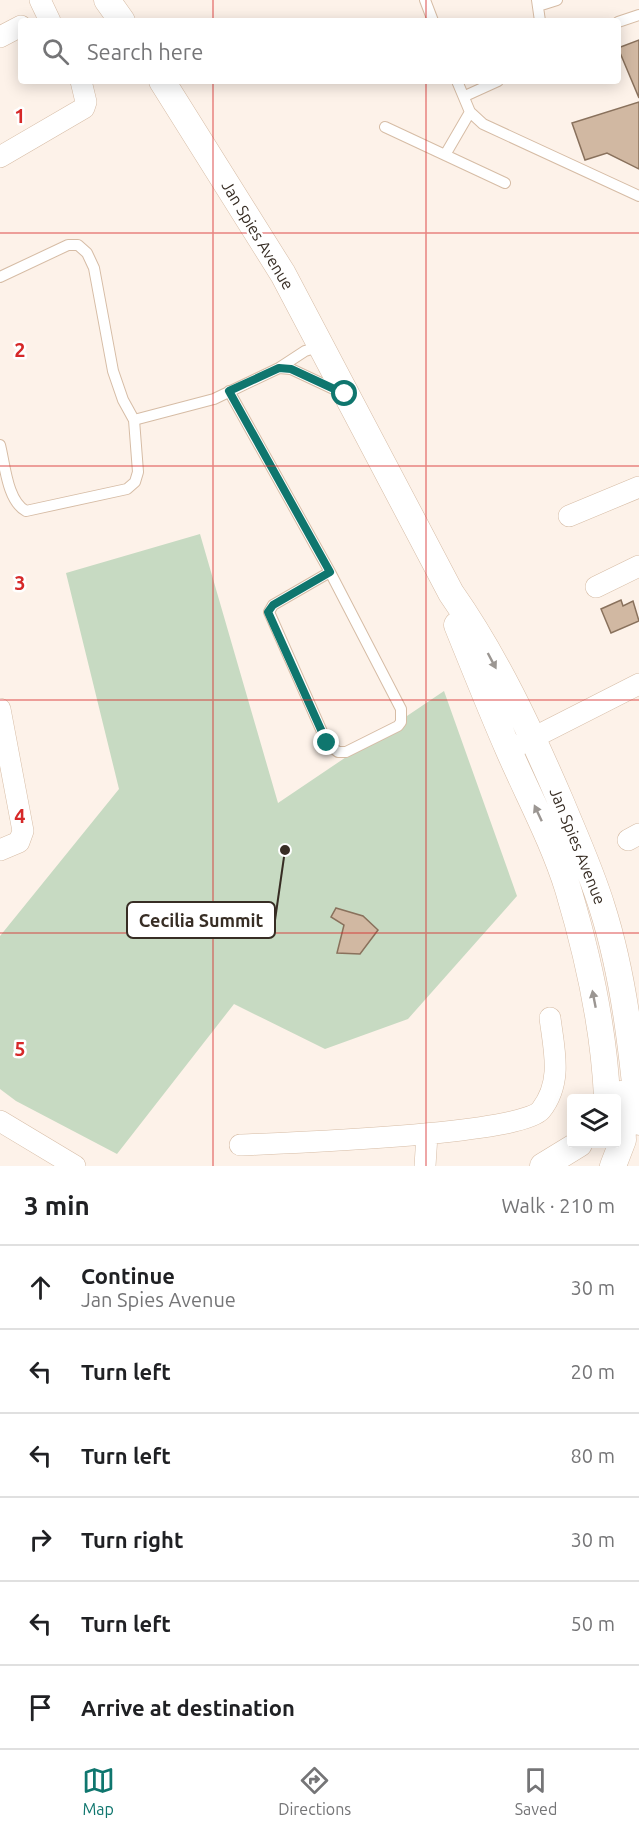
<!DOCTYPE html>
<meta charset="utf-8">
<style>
:root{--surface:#fff;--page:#f2f2f2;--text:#202124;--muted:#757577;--line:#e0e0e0;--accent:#0f766e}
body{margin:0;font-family:Ubuntu,sans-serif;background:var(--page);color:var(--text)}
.controls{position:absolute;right:18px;bottom:18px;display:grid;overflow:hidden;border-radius:6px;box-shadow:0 3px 15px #0003}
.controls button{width:54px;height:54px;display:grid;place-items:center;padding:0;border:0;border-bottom:2px solid var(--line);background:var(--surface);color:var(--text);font:30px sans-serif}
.stop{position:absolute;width:18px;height:18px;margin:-14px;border:4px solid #0f766e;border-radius:50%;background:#fff}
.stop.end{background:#0f766e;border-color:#fff;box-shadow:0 2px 6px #0008}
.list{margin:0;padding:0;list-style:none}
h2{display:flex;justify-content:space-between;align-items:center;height:78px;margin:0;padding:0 24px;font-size:26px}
h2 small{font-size:20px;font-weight:400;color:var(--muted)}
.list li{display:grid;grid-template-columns:39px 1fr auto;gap:18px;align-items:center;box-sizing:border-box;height:84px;padding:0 24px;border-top:2px solid var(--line)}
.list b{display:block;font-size:22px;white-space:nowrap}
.list p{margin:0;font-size:20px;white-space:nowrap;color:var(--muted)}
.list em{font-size:20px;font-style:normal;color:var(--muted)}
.icon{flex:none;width:33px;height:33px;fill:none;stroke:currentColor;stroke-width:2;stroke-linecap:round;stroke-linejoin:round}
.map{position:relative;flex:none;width:639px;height:1166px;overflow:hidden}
.search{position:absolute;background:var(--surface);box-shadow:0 3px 15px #0003;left:18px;right:18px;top:18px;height:66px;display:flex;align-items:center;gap:15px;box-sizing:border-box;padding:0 21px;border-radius:6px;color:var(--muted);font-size:22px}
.sheet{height:582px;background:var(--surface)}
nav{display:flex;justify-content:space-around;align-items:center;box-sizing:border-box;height:84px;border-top:2px solid var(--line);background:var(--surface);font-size:16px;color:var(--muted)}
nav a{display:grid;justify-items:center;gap:3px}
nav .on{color:var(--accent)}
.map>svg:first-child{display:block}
</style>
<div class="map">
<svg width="639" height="1166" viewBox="0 0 639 1166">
<rect width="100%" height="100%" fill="#fdf2e9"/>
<path fill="#c7dac2" d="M200,534L278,803L444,691L517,896L408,1019L325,1049L234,1004L117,1154L16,1101L0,1089V936L119,789L66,573Z"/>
<path fill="#d1b8a2" stroke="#89715c" stroke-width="1.5" d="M639,40V98L618,48Z
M639,102V169L607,153L585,160L572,123Z
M621,600L623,606L633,601L639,621L611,633L601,609Z
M336,908L363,916L378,930L360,954L337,953L344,925L331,917Z"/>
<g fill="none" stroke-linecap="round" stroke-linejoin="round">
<g stroke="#d6bca5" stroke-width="12">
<path id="service" d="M425,0L433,21
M537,0L540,21
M538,6L557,0
M618,22L639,15
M457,81L470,112L483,124L639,196
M465,96L498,81
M385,127L505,183
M445,155L470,112
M0,277L68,245H78L87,253L94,268L113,371L123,400L134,420L138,472L135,482L127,489L26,511C7,501 5,464 0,445
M279,368L291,369L340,392
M229,391L330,572L401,709V722L398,726L346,752H338L327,743L269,612L273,605L330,572
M134,420L214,399L279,368L305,351L321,346"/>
</g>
<g stroke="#d6bca5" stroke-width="22">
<path id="minor" d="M40,0L50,21
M0,37L21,26
M0,157L84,108L86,102L81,81
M569,516L639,487
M596,587L639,566
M0,709L23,831L19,842L0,850
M519,745L639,684
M628,840L639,834
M0,1121L75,1166
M240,1145C284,1143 521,1135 541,1110C563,1082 554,1050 550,1018
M425,1166L427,1135"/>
</g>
<g stroke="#d6bca5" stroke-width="27">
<path id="tertiary" d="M107,0L122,21
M162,81L283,274L451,593C496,657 530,730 561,802C575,836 591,871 602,907C624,976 632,1051 639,1122
M457,625C474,667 491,710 509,751C529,797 553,841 568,889C588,956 604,1029 607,1098
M543,1166L579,1144
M613,1166L623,1140L621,1094"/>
</g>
<use href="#service" stroke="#fff" stroke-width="10"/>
<use href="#minor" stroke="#fff" stroke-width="21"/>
<use href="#tertiary" stroke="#fff" stroke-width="26"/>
</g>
<defs><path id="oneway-solid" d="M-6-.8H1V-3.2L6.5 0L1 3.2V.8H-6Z" transform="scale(1.5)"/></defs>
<g fill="#9b9692">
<use href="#oneway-solid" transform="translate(492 661) rotate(62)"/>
<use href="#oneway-solid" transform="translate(538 813) rotate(-115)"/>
<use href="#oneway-solid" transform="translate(594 999) rotate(-101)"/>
</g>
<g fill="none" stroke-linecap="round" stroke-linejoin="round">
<path stroke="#0f766e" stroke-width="8" d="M327,743L268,612L273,605L330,572L229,391L279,368L291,369L345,394"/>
</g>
<path fill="none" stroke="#d62828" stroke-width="1.5" stroke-opacity="0.55" d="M213,0V21M426,0V21M213,81V1166M426,81V1166M0,233H639M0,466H639M0,700H639M0,933H639"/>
<g text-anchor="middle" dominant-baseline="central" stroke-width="5" stroke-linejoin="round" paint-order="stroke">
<g font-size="16" fill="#372d24" stroke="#fff">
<text transform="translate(258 235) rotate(59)">Jan Spies Avenue</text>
<text transform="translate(578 846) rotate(68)">Jan Spies Avenue</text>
</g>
</g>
<g font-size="20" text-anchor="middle" font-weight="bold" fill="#d62828" stroke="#fff" stroke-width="5" stroke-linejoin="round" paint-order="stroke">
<text x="20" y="123">1</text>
<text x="20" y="357">2</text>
<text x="20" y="590">3</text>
<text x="20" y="823">4</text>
<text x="20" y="1056">5</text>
</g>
<path fill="none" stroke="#372d24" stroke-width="2" d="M285 850L275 920"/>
<circle fill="#372d24" stroke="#fff" stroke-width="2" cx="285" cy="850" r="6"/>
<rect fill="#fff" stroke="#372d24" stroke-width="2" x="127" y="902" width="148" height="36" rx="6"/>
<g font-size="18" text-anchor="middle" font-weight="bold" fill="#372d24">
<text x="201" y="927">Cecilia Summit</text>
</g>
</svg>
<div class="controls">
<button><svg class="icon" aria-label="layers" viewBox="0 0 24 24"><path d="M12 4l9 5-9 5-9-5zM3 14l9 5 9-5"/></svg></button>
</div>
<div class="stop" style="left:345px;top:394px"></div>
<div class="stop end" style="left:327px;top:743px"></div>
<div class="search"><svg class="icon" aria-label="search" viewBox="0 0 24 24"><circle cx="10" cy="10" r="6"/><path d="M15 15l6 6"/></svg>Search here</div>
</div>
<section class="sheet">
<h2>3 min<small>Walk · 210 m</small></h2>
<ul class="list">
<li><svg class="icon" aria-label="ahead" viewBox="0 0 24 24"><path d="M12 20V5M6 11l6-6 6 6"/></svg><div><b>Continue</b><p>Jan Spies Avenue</p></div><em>30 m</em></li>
<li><svg class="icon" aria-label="left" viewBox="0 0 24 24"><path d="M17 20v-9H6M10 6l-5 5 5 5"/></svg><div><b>Turn left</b></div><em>20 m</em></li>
<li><svg class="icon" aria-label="left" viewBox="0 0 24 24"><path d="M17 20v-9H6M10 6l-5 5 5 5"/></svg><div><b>Turn left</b></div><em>80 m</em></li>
<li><svg class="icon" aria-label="right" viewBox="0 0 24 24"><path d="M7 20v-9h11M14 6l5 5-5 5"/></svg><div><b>Turn right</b></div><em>30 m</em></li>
<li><svg class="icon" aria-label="left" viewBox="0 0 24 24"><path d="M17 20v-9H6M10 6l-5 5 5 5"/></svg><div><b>Turn left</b></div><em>50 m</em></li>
<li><svg class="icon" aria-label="arrive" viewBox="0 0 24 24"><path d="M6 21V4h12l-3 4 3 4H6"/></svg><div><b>Arrive at destination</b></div></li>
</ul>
</section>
<nav>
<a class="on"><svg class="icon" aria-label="map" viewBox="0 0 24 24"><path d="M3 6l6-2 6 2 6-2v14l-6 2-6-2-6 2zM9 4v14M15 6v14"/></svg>Map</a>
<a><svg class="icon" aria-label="directions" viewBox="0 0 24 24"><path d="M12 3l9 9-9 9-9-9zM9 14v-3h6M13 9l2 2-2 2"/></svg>Directions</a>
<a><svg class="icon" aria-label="saved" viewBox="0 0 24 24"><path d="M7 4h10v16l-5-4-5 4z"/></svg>Saved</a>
</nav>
